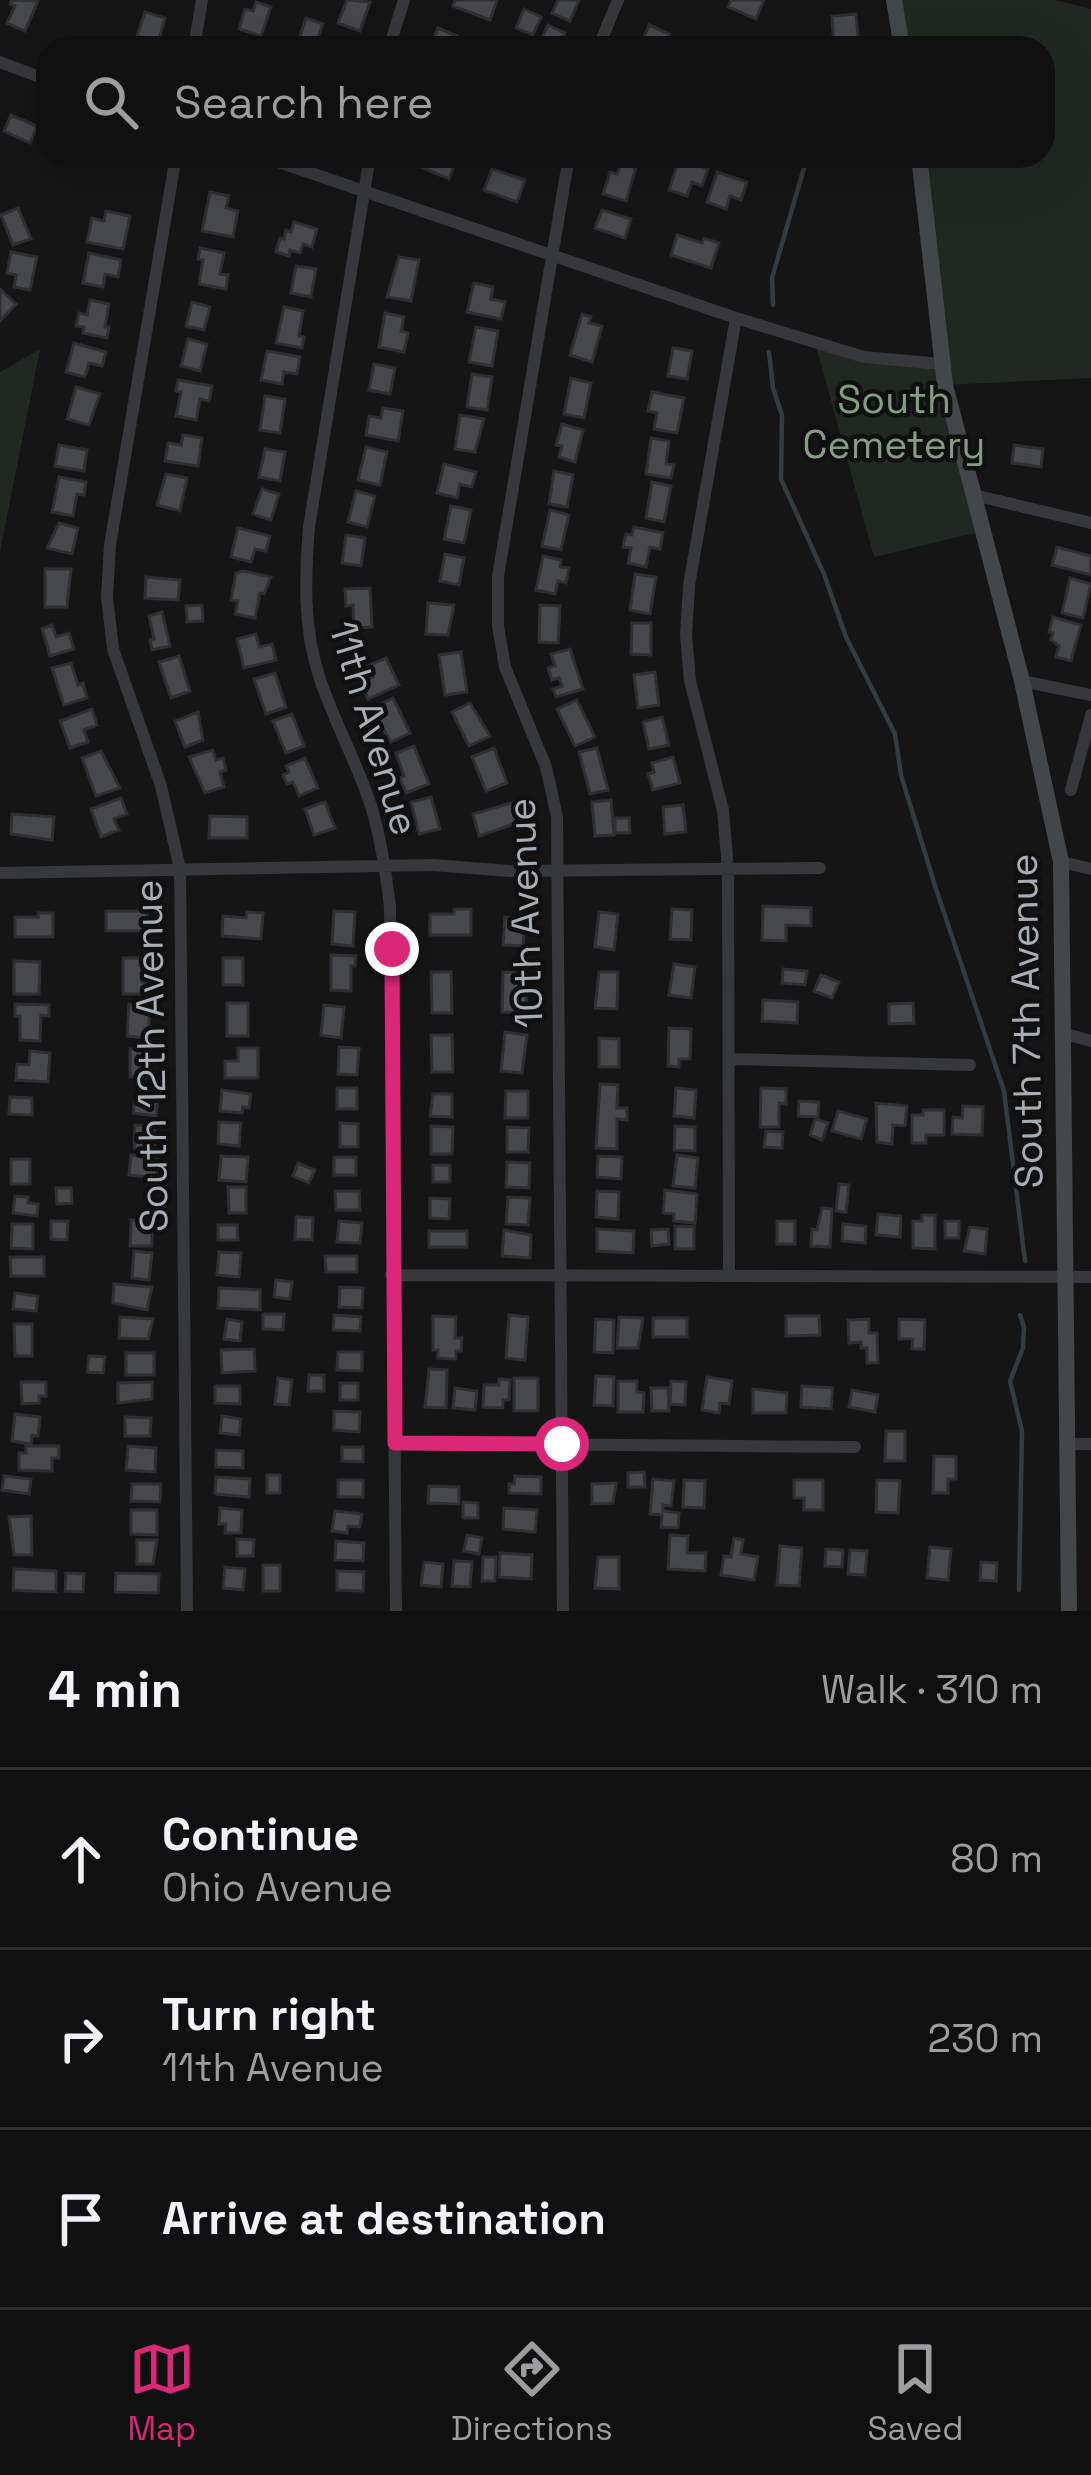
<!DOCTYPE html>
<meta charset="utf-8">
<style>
:root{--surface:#101010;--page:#1e1e1e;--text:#f1f3f6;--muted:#9c9d9f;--line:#303030;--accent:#db2777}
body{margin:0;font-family:"Space Grotesk",sans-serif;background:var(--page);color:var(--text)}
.stop{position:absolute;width:36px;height:36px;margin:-27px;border:9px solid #db2777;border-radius:50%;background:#fff}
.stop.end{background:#db2777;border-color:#fff;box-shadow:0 3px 12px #0008}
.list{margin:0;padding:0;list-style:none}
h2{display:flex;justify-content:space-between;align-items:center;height:156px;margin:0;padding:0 48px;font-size:51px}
h2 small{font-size:39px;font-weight:400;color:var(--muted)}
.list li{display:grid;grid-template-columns:78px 1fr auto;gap:36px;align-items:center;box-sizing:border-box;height:180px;padding:0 48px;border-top:3px solid var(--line)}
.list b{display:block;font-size:45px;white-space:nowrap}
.list p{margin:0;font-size:39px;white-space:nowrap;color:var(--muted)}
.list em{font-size:39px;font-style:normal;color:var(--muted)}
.icon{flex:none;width:66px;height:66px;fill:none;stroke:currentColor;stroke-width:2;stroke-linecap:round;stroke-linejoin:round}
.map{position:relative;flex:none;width:1091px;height:1611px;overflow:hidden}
.search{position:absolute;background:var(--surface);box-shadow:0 12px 48px #0002;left:36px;right:36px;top:36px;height:132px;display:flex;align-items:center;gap:30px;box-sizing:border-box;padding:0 42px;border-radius:36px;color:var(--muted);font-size:45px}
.sheet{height:696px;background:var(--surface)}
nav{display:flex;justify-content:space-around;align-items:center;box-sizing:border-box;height:168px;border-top:3px solid var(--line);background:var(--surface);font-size:33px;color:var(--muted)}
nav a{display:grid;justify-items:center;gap:6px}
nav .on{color:var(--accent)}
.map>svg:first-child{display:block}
</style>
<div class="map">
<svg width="1091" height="1611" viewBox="0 0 1091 1611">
<rect width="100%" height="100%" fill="#151516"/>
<path fill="#212822" d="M894,0H1054L1091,9V378L945,385L915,156H1043V48H900Z
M816,346L939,368L979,532L874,557Z
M40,349L0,552V372Z"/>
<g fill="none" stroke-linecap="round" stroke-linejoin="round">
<path stroke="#323b3f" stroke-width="4.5" d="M773,305L772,278L804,168V156
M769,352L773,388L782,415L781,479L824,574L846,637L895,734L901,775L936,889L1004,1091L1025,1261
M1019,1590L1022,1431L1010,1381L1023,1348L1024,1327L1020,1315"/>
</g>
<path fill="#47484b" stroke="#2f2f32" stroke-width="3" d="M12,0L38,1L25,31L7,23L15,6L10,4Z
M347,0L370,2L360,31L338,23Z
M455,0H497L490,20L453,6Z
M558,0H579L570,21L552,13Z
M731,0H764L756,19L728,7Z
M256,2L271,7L261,36L239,29L245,9L253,11Z
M524,9L541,17L533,35L516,28Z
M145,12L165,18L158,43L137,36Z
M856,14L859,48H834L832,16Z
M306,18L323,24L315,46L298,41Z
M548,25L565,33L558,48H537Z
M649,25L670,34L664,48H639Z
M438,28L457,36L453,48H430Z
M11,115L37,126L30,143L4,131Z
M422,156H452L457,158L449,179L418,166Z
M679,159L708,169L702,186L692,182L687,196L669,190Z
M621,164L636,168L626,201L603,194L610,172L617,174Z
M492,169L525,180L517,202L484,190Z
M717,172L747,182L741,200L730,196L726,209L707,202Z
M210,192L229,196L226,208L238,211L233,237L202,231Z
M18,208L31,239L13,245L1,215Z
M602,210L631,219L625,238L595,228Z
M106,211L130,216L123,249L87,242L92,218L104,221Z
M294,222L317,229L312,247L303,244L300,253L290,250L289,256L276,252L280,238L284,239L286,230L291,232Z
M677,235L702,243L704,238L719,243L711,268L671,255Z
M200,248L224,253L220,274L228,275L226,289L199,284L203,260L198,259Z
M11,252L37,257L30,290L14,287L16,275L7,273Z
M89,253L121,260L118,277L105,274L103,287L83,283Z
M399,257L419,260L411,301L387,297Z
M296,266L316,269L311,297L291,293Z
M474,283L493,287L491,299L505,302L501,319L467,312Z
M0,289L16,304L0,321Z
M90,300L109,304L105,327H109L107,338L83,333L84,327L76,326L79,313L87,315Z
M192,302L210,307L204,330L186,326Z
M284,307L303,311L299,336L304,337L302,348L276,343Z
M385,313L404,317L401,331L408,333L404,352L379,347Z
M582,314L591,317L589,323L602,326L592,362L570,355Z
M476,327L498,331L492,366L469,362Z
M188,339L207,344L200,371L181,366Z
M74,343L106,352L102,366L89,363L85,377L66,372Z
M673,348L692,351L687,379L668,376Z
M267,351L300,357L297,374L284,372L282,384L261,380Z
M374,364L395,368L390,394L369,390Z
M472,374L492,377L487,410L467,407Z
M571,378L591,383L584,418L564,414Z
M178,380L212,386L209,401L200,399L196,420L176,416L181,392L176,391Z
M76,387L100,394L89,425L67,419Z
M652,392L684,398L677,433L654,429L657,413L648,411Z
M265,396L285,399L280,433L260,430Z
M383,408L403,411L398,441L366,435L369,416L381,418Z
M460,415L484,419L475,452L455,449Z
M562,424L583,430L575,462L559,457L562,446L556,445Z
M183,435L202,438L198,466L165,461L168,443L181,445Z
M651,438L669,441L666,464L674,465L671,478L646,474Z
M59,445L87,450L84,471L55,466Z
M1014,445L1043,449L1041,467L1012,463Z
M366,447L387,452L380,485L358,480Z
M265,449L285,452L280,481L259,477Z
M444,464L476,472L472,487L460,484L457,498L437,493Z
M554,471L573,475L567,507L549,504Z
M166,474L187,478L180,511L157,505Z
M59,477L86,482L84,495L77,494L73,516L52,512Z
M652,482L671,486L664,522L646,518Z
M262,489L279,494L271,520L253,514Z
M356,491L375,496L367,527L348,522Z
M451,506L471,510L464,543L444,539Z
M550,510L569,515L561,550L542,546Z
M59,523L78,528L72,554L47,548Z
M634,527L663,533L660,549L650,547L646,567L628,563L631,548L623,547L626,534L632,535Z
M238,528L270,536L266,551L255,549L251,562L231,557Z
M346,535L365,538L361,566L342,563Z
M1057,547L1091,556V575L1052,565Z
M445,554L464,558L459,585L440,581Z
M543,556L561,560L560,567L569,568L566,583L558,581L555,594L536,590Z
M45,569H71L67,607H45Z
M243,571L271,577L264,594L260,593L255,618L235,614L238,601L231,600L236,573Z
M635,574L656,577L650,614L630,610Z
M146,577L180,580L178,600L145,598Z
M1070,578L1091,584L1083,618L1062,613Z
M370,588L372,627L354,628L353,605L346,606L345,589Z
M428,603L454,605L448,635L426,634Z
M202,605L203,621L187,622L186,606Z
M540,605L560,606L558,643L539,642Z
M162,612L170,646L152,650L150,640L154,639L149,616Z
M1053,617L1081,625L1071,661L1056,657L1059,646L1051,640L1053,633L1049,632Z
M632,623H651V655L631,654Z
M52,625L56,637L69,633L74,649L50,656L42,629Z
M256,634L259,647L272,644L276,660L244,668L237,639Z
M570,649L583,689L556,697L553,689L562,686L559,678L552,680L548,668L555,666L551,654Z
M461,652L467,692L445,695L439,655Z
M179,656L190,691L171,698L159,662Z
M386,658L399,685L368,699L360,682L373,677L368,666Z
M71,663L78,685L83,683L87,698L64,705L52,668Z
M655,672L659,705L638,708L634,675Z
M275,673L286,707L266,714L254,679Z
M393,698L410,733L391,742L371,709Z
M577,700L595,737L575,746L557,709Z
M470,703L490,736L469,746L452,712Z
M92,709L97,725L84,730L88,742L70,748L60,721Z
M198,712L203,740L185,747L175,721Z
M292,714L304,746L286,753L273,721Z
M662,717L669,745L649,749L643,722Z
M414,746L429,784L406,793L400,778L404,776L396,753Z
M494,748L507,783L486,791L472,757Z
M597,748L608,790L590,794L579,752Z
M213,750L216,760L223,758L226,770L220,772L224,787L205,793L189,757Z
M101,751L120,788L96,796L82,758Z
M673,757L680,783L653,790L648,774L654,772L652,763Z
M305,758L318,788L299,796L293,782L287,784L283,775L289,772L286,766Z
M431,797L440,829L419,834L411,802Z
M121,798L127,814L114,819L119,830L101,837L91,809Z
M611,800L614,835L595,836L592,802Z
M325,802L335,828L314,835L305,809Z
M515,802L520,822L479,836L473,814Z
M683,805L686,832L665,834L663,807Z
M12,814L54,817L52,840L11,834Z
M210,816L247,817V838H209Z
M615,818H629L630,833H615Z
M763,906L811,908V926L786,925V941L762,940Z
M454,909H471V935H430V914H454Z
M672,909L692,910L691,940L670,939Z
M106,911H147V931H106Z
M334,911L355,912L353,946L332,944Z
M247,912L263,913L261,939L222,936L223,916L246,918Z
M599,912L618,914L614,950L595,947Z
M38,913H53V937H15V917H38Z
M505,917L525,919L523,946L503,945Z
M331,955L356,956L355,966H351V991L331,990Z
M123,958H142V982L148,983V994H123Z
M223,958H243V985H223Z
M14,961L40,962L39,994H14Z
M674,964L695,967L691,998L669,995Z
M783,969L807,971L805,985L782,983Z
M431,972H451L452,1013H432Z
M503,972L522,973V983H527L526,1013L502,1012Z
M599,972H618L617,1009L595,1008Z
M821,975L839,982L832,998L814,991Z
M763,1000L798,1002L797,1023L762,1021Z
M227,1003H248V1036H227Z
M913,1003L914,1023L889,1024V1004Z
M15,1004L49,1005V1016L41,1015L40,1041L20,1040V1016H15Z
M129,1004L150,1006L148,1038L127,1036Z
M324,1005L344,1007L341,1038L321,1035Z
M669,1028L691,1029L690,1059H679V1067L668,1066Z
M505,1032L527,1035L522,1073L501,1071Z
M431,1035H452L453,1072H432Z
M599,1038L619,1039V1067H599Z
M339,1047L359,1048L357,1075L338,1074Z
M238,1048H258V1078H225V1061H238Z
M130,1049L150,1050L149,1078L130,1077Z
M30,1051L50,1053L48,1082L16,1080L17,1064L29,1065Z
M600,1084L618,1085L617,1108H627V1120L617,1119V1149L596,1148Z
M337,1088H357V1109H337Z
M676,1088L696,1090L694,1118L674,1116Z
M761,1088L786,1089V1104L779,1103V1127H760Z
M222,1090L251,1094L249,1108L243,1107L242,1113L220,1111Z
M506,1091H528V1118H505Z
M433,1094H452V1117L430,1116Z
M136,1095L158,1098L156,1116L133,1113Z
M10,1097L32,1098V1115L9,1114Z
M799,1101L819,1102L818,1117L798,1116Z
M876,1103L907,1106L905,1126L893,1125L892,1144L877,1142Z
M963,1106L983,1107L982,1135L952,1134L953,1117L962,1118Z
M923,1110H944V1135H926V1143H912V1115H923Z
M838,1111L867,1119L861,1139L832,1131Z
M815,1119L828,1123L822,1140L810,1135Z
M219,1122L241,1123L239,1146L218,1144Z
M340,1123L358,1124V1147H340Z
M135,1125L155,1126L154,1149L134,1148Z
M431,1126L453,1127L452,1154H431Z
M675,1126L695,1127V1151L674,1150Z
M507,1127L529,1128L528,1152H507Z
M766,1131L783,1132L782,1148L764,1147Z
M131,1155L158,1158L156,1178L129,1175Z
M677,1155L698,1158L695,1188L673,1186Z
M221,1156L248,1157L246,1182L219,1180Z
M598,1156L622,1157L621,1179L597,1177Z
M334,1157H356V1175H334Z
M11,1159H30V1184H11Z
M507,1162L530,1163L529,1188L506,1187Z
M298,1163L315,1170L309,1183L293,1176Z
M433,1165H450V1182H433Z
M839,1184L849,1185L846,1212L836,1211Z
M228,1187H246V1213H229Z
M56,1188H71L72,1203L57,1204Z
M665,1190L697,1194L695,1223L674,1221V1214L663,1213Z
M335,1191H359L360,1210H336Z
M597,1191L619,1192L618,1219L596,1217Z
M15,1196L28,1197V1203L38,1204L37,1216L13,1213Z
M508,1197L530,1198L528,1225L506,1224Z
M430,1198L450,1199L449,1219L430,1218Z
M822,1208L832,1209L830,1247L811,1246L812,1229L817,1230Z
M878,1214L901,1216L900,1237L876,1235Z
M922,1215H935V1249L913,1248V1221H922Z
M296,1217L313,1218L312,1240L295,1239Z
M131,1220L152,1221V1246H130Z
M51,1221H68L67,1240L51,1239Z
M339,1221L362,1223L360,1243L337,1242Z
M777,1221H795V1244H777Z
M945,1221H959V1238H945Z
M12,1224H33V1249L11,1248Z
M843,1224L866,1226L865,1243L842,1241Z
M218,1225H237L238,1240H218Z
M675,1226L694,1227V1249H675Z
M970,1227L987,1229L985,1254L964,1251Z
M597,1229L634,1231L633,1253L597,1251Z
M668,1229L669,1244L652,1246L651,1230Z
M504,1230L531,1235L530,1258L502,1256Z
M429,1231H467V1247H429Z
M134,1251L152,1253L149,1280L132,1278Z
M219,1252L241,1253L239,1277L217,1275Z
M325,1256H357V1272H326Z
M10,1257H44V1276H11Z
M276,1280L292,1282L290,1299L274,1297Z
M114,1284L152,1287L147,1310L113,1303Z
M340,1287L363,1288L362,1308L339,1307Z
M219,1288L260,1290V1310L218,1308Z
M15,1293L38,1296L36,1311L13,1309Z
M263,1314H284L283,1330L263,1329Z
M334,1315L361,1317L360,1331L333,1330Z
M509,1315L528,1317L525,1360L506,1358Z
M433,1316L456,1317L455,1338H462L461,1351H456V1359L438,1358V1350H433Z
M786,1316H819L820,1335L786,1336Z
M120,1317L153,1319L148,1339L119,1338Z
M619,1317L643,1318L638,1348H617Z
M653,1318H687V1337H653Z
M227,1319L242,1322L240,1341L224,1339Z
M596,1319L614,1320L613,1353L594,1352Z
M869,1319V1333H877L878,1363H867V1348H861V1342L849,1343L848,1320Z
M899,1319L925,1320L924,1349H912L913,1339H899Z
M14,1324H32V1356H15Z
M254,1349L255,1371L222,1373L221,1350Z
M338,1352H362V1371L337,1370Z
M126,1353H154V1375H126Z
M89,1356L105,1357L103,1373L87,1372Z
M429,1369L447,1370L446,1408L425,1407Z
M309,1375H324V1391H308Z
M596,1376L614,1377L613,1406L594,1405Z
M707,1377L732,1381L729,1404L720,1403L719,1413L702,1410Z
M278,1378L292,1380L289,1405L275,1404Z
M514,1378H538V1411H514Z
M499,1379L510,1380L509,1400H503V1408L483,1407L484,1385H499Z
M618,1381H637V1392L644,1393L643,1412H618Z
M671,1381L686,1382L685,1405L670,1404Z
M21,1382H46V1396H39V1403L22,1404Z
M152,1382V1399L118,1403V1383Z
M340,1383H358V1400H340Z
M215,1386H240V1404L215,1403Z
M802,1386L833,1388L831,1409L801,1407Z
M455,1388L477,1391L475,1410L453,1408Z
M651,1388H668L669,1411H652Z
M753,1389L787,1393L786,1413H753Z
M852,1390L878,1395L875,1412L849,1407Z
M334,1411L360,1412L359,1432L334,1430Z
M15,1414L40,1417L38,1436L32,1435L31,1444L12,1441Z
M222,1416L241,1419L239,1435L220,1433Z
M125,1417L151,1418L150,1436H125Z
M886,1431H905V1461H885Z
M26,1446H59V1458H52V1471L19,1470V1453H26Z
M128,1446L156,1448L155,1472L126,1470Z
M342,1447H363V1462L342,1461Z
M216,1450L243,1451V1468L216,1467Z
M934,1456L956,1457V1479H948V1493H933Z
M644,1472L645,1487H628V1473Z
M267,1475H280V1493H267Z
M4,1476L31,1479L29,1494L2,1490Z
M515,1476L541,1477V1494L509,1493V1484H514Z
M216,1477L250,1479L249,1497L215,1494Z
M653,1479L674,1481L671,1506L663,1505V1511L679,1513L678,1528L661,1527L662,1515L650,1514Z
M338,1480H363V1497H338Z
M684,1480L705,1481L704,1508L683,1507Z
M794,1480H823V1510H804V1498H794Z
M877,1480L900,1481L898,1513L876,1512Z
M616,1483L613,1503L592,1504V1484Z
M132,1484H161L160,1502L131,1501Z
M429,1486L459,1487V1504L428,1503Z
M463,1502L478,1503V1518H463Z
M220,1508L242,1510L241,1533H225L226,1524H219Z
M504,1508L537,1510L535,1532L503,1529Z
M131,1510H157V1535L131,1534Z
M335,1511L362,1514L360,1527L348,1526L347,1533L332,1531Z
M31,1516L32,1555H14L9,1517Z
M467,1535L482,1538L479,1554L464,1551Z
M670,1535L688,1536L687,1553H706L705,1571L668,1569Z
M734,1538L743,1540L741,1554L758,1557L754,1580L721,1575L724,1556L731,1557Z
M237,1539L254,1540L253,1556H237Z
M137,1540H157L153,1564H137Z
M336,1541L364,1543L363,1561L335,1560Z
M780,1546L802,1548L799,1586L777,1585Z
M930,1547L951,1549L948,1580L927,1578Z
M826,1549L843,1550L842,1567L825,1566Z
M850,1550L867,1551L865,1575L848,1574Z
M500,1553L532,1555L531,1579L499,1577Z
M483,1557H496L495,1581H482Z
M598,1557H619V1589L595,1588Z
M454,1561L472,1562L470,1587L452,1586Z
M424,1562L443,1564L441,1587L421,1585Z
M981,1562L997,1563L996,1581L980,1580Z
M263,1565H280V1591H263Z
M225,1567L245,1569L243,1590L223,1588Z
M14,1569L56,1571V1592L13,1590Z
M337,1571L364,1572L363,1591L337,1590Z
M66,1573L84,1574L83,1592L65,1591Z
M116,1573L159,1574L158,1593L115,1592Z"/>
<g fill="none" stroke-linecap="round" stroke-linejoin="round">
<path stroke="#36383b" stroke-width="12" d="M194,48L202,0
M389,48L404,0
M598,48L618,0
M0,62L48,80
M176,156L110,545L107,597L113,649L161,786L180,869L187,1611
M261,156L736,318L864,357L941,364
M370,156L309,527C305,577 303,627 319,676C333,720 357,762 371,806C381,839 386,873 390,907L396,1611
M974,495L1091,523
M1022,681L1091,695
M1071,790L1091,715
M1061,862L1091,869
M0,873L433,865L509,871L820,868
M1063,1033L1091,1041
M729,1059L970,1065
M391,1275L1091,1277
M729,1276L728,869L723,810L690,681L686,635L689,585L736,318
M395,1443L855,1447
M1067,1444H1091
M563,1611L557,817L546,767L505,667L498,626V576L569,156"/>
<path stroke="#44474a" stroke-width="16" d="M894,0L902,48
M919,156L945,385L1022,681L1061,862L1069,1611"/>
</g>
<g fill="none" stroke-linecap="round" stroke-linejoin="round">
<path stroke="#db2777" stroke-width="15" d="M392,949L395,1443L562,1444"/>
</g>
<g text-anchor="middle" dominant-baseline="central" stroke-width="9" stroke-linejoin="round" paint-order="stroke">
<g font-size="39" fill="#849d82" stroke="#101011">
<text x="894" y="399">South<tspan x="894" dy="45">Cemetery</tspan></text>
</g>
<g font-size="39" fill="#a8aeb5" stroke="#101011">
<text transform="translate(374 728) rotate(73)">11th Avenue</text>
<text transform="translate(525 913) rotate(-92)">10th Avenue</text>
<text transform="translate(1026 1021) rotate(-91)">South 7th Avenue</text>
<text transform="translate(151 1056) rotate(-91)">South 12th Avenue</text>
</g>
</g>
</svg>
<div class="stop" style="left:562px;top:1444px"></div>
<div class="stop end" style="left:392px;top:949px"></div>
<div class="search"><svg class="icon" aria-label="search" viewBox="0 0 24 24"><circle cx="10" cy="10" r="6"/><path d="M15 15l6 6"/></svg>Search here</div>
</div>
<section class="sheet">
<h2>4 min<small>Walk · 310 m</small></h2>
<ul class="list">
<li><svg class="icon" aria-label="ahead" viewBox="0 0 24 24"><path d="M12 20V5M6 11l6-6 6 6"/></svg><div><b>Continue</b><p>Ohio Avenue</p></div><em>80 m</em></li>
<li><svg class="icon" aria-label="right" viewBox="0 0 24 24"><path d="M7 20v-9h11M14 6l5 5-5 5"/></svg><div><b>Turn right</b><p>11th Avenue</p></div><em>230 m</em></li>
<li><svg class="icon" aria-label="arrive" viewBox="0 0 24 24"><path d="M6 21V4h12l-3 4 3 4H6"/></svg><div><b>Arrive at destination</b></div></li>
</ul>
</section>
<nav>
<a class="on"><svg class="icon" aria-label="map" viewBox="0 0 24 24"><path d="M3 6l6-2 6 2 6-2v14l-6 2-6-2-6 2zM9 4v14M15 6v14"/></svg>Map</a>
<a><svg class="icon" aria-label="directions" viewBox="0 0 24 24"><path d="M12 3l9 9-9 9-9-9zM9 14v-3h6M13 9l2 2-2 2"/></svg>Directions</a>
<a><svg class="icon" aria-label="saved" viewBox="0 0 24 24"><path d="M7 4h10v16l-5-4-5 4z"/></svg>Saved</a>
</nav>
